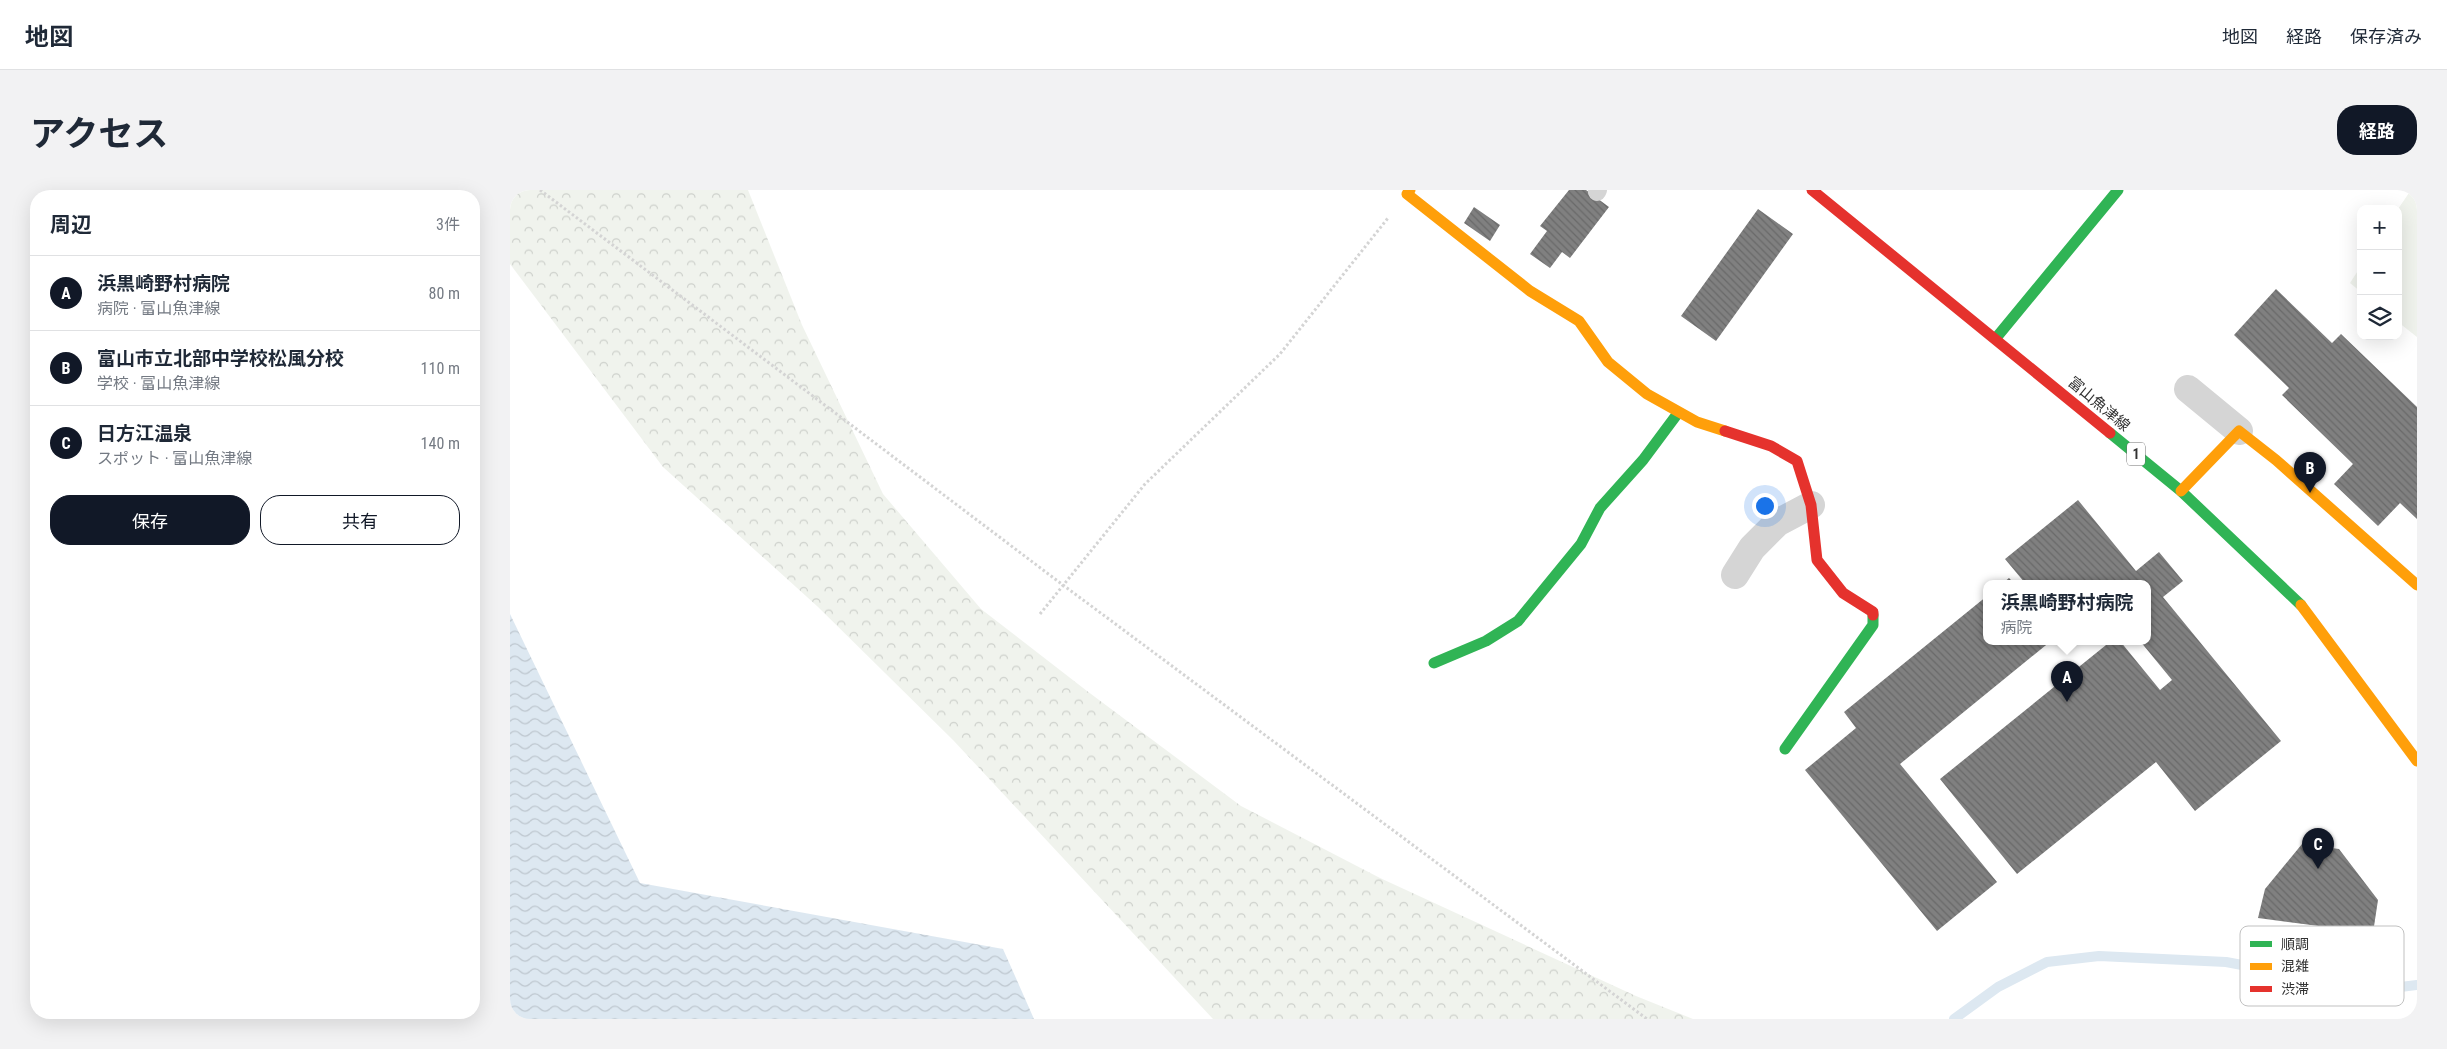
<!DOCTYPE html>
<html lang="ja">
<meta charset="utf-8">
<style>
:root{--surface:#fff;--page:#f2f2f3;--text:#1f2937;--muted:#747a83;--line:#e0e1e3;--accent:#111827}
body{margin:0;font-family:"Roboto Condensed","Noto Sans JP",sans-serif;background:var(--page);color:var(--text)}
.controls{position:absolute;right:15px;top:15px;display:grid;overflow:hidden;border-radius:10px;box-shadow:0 5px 20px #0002}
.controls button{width:45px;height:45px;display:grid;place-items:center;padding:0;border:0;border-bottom:1px solid var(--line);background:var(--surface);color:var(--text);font:25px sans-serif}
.you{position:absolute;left:1254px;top:315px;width:18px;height:18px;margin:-12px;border:4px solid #fff;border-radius:50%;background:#1a73e8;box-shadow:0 0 0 8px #1a73e833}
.badge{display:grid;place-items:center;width:32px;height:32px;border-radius:50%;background:var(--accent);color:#fff;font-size:16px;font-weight:700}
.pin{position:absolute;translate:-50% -41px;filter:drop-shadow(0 1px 2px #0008)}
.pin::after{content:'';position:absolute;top:26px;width:18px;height:15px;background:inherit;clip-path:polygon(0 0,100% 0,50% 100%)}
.popup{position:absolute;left:1473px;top:390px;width:168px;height:65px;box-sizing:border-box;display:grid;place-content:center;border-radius:10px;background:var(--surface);filter:drop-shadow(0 1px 4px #0005);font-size:16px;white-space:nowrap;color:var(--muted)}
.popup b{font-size:19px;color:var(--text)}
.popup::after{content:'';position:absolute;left:50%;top:100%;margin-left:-10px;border:10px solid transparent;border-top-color:var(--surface)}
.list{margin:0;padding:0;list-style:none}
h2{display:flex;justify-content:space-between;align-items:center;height:65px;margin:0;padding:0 20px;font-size:21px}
h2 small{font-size:16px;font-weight:400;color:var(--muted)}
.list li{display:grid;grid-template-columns:32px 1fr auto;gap:15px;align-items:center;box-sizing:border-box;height:75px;padding:0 20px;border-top:1px solid var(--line)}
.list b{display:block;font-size:19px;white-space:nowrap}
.list p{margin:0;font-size:16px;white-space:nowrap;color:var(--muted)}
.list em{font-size:16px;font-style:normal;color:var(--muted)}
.actions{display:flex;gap:10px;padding:15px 20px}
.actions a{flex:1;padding:11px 0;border:1px solid var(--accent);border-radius:20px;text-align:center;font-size:18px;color:var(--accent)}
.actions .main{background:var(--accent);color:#fff}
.icon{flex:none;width:28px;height:28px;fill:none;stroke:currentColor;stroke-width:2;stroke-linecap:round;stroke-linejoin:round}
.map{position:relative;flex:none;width:1907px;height:829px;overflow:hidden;border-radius:20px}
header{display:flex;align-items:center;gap:30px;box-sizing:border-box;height:70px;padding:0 25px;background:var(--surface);border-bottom:1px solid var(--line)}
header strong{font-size:24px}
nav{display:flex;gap:28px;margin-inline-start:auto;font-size:18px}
.intro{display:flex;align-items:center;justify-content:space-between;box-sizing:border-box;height:120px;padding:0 30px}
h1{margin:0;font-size:35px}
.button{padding:12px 22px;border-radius:20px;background:var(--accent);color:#fff;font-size:18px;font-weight:700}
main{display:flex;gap:30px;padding:0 30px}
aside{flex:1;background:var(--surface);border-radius:20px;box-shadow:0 5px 20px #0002}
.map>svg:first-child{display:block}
</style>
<header>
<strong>地図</strong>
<nav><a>地図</a><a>経路</a><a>保存済み</a></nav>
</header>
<div class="intro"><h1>アクセス</h1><a class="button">経路</a></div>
<main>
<aside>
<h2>周辺<small>3件</small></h2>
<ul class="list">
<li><span class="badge">A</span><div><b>浜黒崎野村病院</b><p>病院 · 富山魚津線</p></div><em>80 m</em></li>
<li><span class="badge">B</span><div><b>富山市立北部中学校松風分校</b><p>学校 · 富山魚津線</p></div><em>110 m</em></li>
<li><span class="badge">C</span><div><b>日方江温泉</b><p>スポット · 富山魚津線</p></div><em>140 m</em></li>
</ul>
<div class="actions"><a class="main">保存</a><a>共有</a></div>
</aside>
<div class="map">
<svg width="1907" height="829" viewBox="0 0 1907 829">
<defs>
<pattern id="forest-crowns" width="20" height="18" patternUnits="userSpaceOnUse" patternTransform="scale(1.25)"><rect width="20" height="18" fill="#f0f3ed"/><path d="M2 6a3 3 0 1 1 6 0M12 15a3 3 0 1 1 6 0" fill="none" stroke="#ced1cc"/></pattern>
<pattern id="water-waves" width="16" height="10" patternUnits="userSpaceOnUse" patternTransform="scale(1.25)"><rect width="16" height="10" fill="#dde8f1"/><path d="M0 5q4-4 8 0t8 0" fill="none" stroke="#bec7cf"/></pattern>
<pattern id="building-back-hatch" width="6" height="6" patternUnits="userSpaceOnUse" patternTransform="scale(1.25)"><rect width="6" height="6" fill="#808080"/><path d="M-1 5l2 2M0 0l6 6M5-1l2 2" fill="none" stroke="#696969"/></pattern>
</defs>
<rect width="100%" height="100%" fill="#fff"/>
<path fill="url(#forest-crowns)" d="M0,0H238L292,135L373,304L471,419L577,501L731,616L870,688L1126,806L1183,829H703L443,550L307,416L153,277L0,74Z"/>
<path fill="#f0f3ed" d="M1901,0H1907V147L1888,132V19Z
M1851,76V102L1840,93Z"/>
<path fill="url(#water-waves)" d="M0,424L130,693L493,759L524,829H0Z"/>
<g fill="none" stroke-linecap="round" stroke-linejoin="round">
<path stroke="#dde8f1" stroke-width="10" d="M1444,829L1488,797L1537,772L1589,766L1716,772L1866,800L1907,795"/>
</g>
<path fill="url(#building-back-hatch)" d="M1059,0H1076L1099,17L1060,68L1052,62L1040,78L1020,64L1037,41L1030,36Z
M964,17L990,35L980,51L954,33Z
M1248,19L1283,44L1206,151L1171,126Z
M1766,99L1822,153L1831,144L1907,217V329L1890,313L1868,336L1824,294L1843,274L1772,205L1779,198L1724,145Z
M1568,310L1626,381L1649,362L1673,391L1653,407L1771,551L1685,621L1646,572L1507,684L1430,589L1601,451H1610L1650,500L1662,490L1630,451H1637V393H1515L1495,369Z
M1499,388L1504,393H1493Z
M1477,406V451H1541L1390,574L1487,692L1427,741L1295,580L1346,538L1334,522Z
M1792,654L1829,659L1868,710L1863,743L1748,728L1755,699Z"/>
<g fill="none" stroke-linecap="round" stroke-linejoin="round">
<path stroke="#d4d4d4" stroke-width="3" stroke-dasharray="2.5 2.5" stroke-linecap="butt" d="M30,0L553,395L1137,829
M530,424L635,294L770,164L878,28"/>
<path stroke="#d5d5d5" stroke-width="18" d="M1087,2L1088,0"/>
<path stroke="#d5d5d5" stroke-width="28" d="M1678,199L1729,241
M1225,385L1242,358L1267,333L1301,315"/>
<path stroke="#30b455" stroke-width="11" d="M1486,148L1608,0
M1600,243L1671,301L1791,415
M924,473L976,451L1008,431L1071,354L1090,318L1133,270L1168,223
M1275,559L1363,435V425"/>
<path stroke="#ff9f0a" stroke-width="11" d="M900,0L897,4L1020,101L1069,131L1098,172L1137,204L1187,232L1215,241
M1671,301L1729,241L1766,270L1907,395
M1791,415L1907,571"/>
<path stroke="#e5322d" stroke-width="11" d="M1302,0L1600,243
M1215,241L1261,256L1287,271L1301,315L1307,370L1333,403L1363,422V425"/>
</g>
<g text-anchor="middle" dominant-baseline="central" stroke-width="5" stroke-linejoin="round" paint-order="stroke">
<rect fill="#fff" stroke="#6f6f6f" stroke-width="1" x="1617" y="252.5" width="18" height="23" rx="4"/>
<g font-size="14" font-weight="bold" fill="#313131">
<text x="1626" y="264">1</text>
</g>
<g font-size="15" fill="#313131" stroke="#fff">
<text transform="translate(1589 214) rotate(40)">富山魚津線</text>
</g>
</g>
<rect x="1730" y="736" width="164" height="80" rx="8" fill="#fff" stroke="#c1c1c1" stroke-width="1"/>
<rect x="1740" y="751" width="22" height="6" fill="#30b455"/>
<rect x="1740" y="773" width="22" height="7" fill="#ff9f0a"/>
<rect x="1740" y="796" width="22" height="6" fill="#e5322d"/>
<g font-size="14" fill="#313131">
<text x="1771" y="759">順調</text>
<text x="1771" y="781">混雑</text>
<text x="1771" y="804">渋滞</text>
</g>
</svg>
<div class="controls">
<button>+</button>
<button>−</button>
<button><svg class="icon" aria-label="layers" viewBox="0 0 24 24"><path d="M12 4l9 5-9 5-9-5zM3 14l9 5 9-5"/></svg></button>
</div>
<div class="you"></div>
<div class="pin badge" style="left:1557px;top:512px">A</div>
<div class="popup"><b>浜黒崎野村病院</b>病院</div>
<div class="pin badge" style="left:1800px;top:303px">B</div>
<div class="pin badge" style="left:1808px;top:679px">C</div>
</div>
</main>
